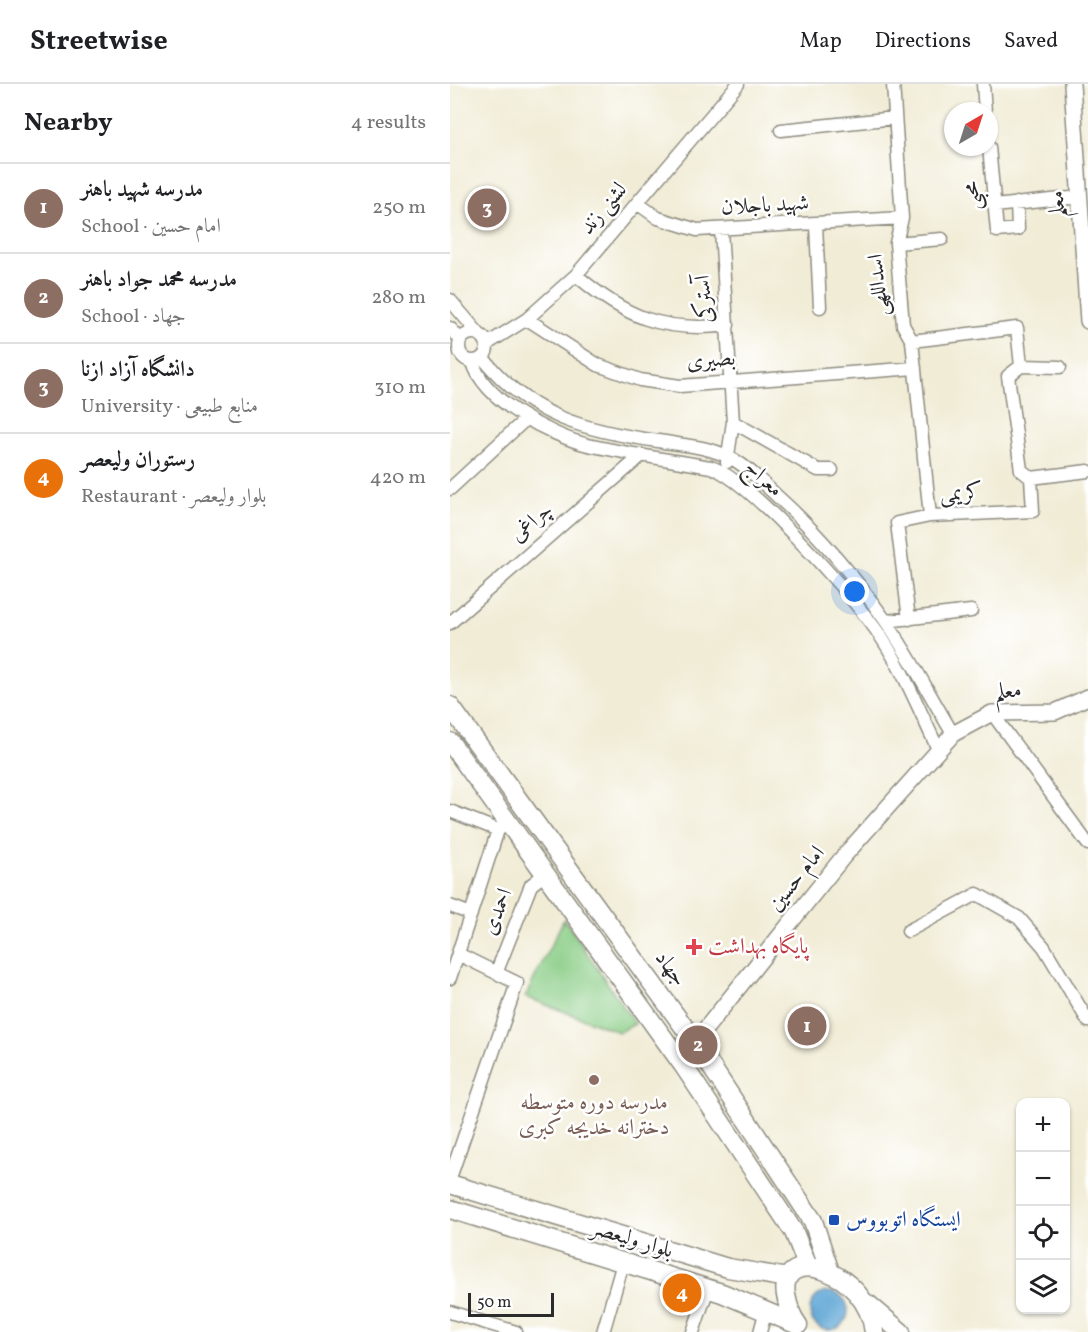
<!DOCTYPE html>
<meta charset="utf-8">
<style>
:root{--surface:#fff;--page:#f6f6f6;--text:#202124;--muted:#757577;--line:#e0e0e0;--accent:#d1495b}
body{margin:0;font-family:Vollkorn,Amiri,serif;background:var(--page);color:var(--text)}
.controls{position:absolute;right:18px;bottom:18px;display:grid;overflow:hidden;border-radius:12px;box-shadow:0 2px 4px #0004}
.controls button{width:54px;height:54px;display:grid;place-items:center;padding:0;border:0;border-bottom:2px solid var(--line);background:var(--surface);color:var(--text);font:30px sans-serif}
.compass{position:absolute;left:494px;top:18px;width:54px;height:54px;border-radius:50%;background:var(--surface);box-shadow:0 2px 4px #0004;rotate:39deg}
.scale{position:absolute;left:18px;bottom:15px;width:86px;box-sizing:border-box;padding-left:6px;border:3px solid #2b2b2b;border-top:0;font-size:16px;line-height:21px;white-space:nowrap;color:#2b2b2b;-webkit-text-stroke:4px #fff;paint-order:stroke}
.you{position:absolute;left:405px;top:508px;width:21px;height:21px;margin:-15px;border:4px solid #fff;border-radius:50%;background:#1a73e8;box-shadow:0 0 0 9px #1a73e833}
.badge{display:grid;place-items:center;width:39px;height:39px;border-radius:50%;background:var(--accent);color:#fff;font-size:20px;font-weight:700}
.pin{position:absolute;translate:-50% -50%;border:3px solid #fff;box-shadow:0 2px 6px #0006}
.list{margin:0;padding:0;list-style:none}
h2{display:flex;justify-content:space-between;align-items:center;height:78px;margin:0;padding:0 24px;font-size:26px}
h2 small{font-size:20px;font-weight:400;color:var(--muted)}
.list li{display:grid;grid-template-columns:39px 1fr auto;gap:18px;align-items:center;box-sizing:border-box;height:90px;padding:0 24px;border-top:2px solid var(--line)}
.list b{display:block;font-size:22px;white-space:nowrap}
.list p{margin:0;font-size:20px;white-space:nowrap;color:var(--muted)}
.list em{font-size:20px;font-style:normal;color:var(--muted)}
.icon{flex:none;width:33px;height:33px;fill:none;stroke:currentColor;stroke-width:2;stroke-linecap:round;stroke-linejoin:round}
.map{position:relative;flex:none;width:638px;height:1248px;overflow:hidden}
header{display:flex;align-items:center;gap:36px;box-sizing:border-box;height:84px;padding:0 30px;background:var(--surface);border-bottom:2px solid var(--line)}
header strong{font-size:28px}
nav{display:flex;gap:33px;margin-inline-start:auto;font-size:21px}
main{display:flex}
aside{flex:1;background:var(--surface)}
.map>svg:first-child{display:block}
</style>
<header>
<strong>Streetwise</strong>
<nav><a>Map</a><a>Directions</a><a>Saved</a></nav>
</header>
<main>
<aside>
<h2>Nearby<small>4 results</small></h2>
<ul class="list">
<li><span class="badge" style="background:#8d6e63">1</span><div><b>مدرسه شهید باهنر</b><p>School · امام حسین</p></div><em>250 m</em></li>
<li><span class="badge" style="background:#8d6e63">2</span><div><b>مدرسه محمد جواد باهنر</b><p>School · جهاد</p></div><em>280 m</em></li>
<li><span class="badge" style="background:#8d6e63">3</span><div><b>دانشگاه آزاد ازنا</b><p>University · منابع طبیعی</p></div><em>310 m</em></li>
<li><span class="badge" style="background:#e8710a">4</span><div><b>رستوران ولیعصر</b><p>Restaurant · بلوار ولیعصر</p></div><em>420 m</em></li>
</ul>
</aside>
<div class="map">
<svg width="638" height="1248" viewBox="0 0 638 1248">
<rect width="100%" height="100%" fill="#fff"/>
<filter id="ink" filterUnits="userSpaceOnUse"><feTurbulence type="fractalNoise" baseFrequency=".0167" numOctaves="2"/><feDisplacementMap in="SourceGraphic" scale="12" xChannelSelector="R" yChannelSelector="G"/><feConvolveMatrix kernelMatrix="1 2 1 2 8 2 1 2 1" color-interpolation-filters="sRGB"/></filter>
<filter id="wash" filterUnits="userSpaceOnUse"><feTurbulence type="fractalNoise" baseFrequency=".008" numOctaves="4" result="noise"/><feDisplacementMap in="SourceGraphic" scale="24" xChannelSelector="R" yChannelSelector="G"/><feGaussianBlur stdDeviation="1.35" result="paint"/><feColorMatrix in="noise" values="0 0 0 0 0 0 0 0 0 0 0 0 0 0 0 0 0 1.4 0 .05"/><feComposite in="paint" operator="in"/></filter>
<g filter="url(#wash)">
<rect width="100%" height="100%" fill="#f1ecd6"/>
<path fill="#8bce87" stroke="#5b7c59" stroke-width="1.5" d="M114,835L185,940L169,948L75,913Z"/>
<path fill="#5fa6d5" stroke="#456880" stroke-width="1.5" d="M360 1227a19 19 0 1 1 38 0a19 19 0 1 1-38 0Z"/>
</g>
<g filter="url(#ink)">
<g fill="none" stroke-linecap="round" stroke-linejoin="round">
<g stroke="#8e8c80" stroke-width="15">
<path id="minor" d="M443,0L452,134L446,159L453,241L462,257L480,432
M533,0L535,27
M331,46L445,34
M539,63L547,147L568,145L567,119
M187,119L208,134L247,146L452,134
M544,122L630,113
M366,141L370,223
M271,146L283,338L277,378
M446,159L492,155
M126,191C175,233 213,249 278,241
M0,216L29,250
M77,235L148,281L190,296L230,302L465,284
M0,244L11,256
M9 263a14 14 0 1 1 28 0a14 14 0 1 1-28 0Z
M462,257L567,244L571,282L558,292L571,386L581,394
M37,260L77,235L126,191L288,0
M33,274C80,333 136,347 208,357C231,361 257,362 279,373C297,382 313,399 328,413C368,449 404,492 435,536C460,572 480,612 503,650
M23,278C33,316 101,352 138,361C179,370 220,376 261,383C302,398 395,505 424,543C451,579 468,624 488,665
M571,282L610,283
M283,338L368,386H382
M0,405L77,334
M459,535L447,439L480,432L583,427L581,394L638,387
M436,537L521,527
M0,539L192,371
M542,629L638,760
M0,727L48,746
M0,822L21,830
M458,847L527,810L569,834L594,863L638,937
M47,887L81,801L95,790
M0,894L48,746L58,739
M0,1094L67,899L8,870
M0,1228L66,1248
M153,1248L173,1179
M243,1248L258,1204
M310,1248L316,1226"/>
</g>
<g stroke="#8e8c80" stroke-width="18">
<path id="tertiary" d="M622,0L638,237
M245,958L393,773L503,650L542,629L605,628L638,613"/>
</g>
<g stroke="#8e8c80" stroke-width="21">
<path id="secondary" d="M0,622L245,958L363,1137L380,1188
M0,658L233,981L344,1148L358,1183
M0,1100L278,1184L338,1194
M0,1125L272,1209L348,1241
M418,1220L451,1248
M348,1241C341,1232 338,1222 336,1211C327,1160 417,1184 424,1248"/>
</g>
<use href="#minor" stroke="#fff" stroke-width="12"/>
<use href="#tertiary" stroke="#fff" stroke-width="15"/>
<use href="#secondary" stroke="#fff" stroke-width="18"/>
</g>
</g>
<path fill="#e0444e" stroke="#fff" stroke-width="2" d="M241 854h6v6h6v6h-6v6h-6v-6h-6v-6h6z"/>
<circle fill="#8d6e63" stroke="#fff" stroke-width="2" cx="144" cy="996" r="6"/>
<rect fill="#1a4fb4" stroke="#fff" stroke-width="2" x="378" y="1130" width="12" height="12" rx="3"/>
<g text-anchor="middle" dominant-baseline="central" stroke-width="5" stroke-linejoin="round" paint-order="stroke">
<g font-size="22" fill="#2b2b2b" stroke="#fff">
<text transform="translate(523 112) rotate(-96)">محبی</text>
<text transform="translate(608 120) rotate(-93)">معلم</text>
<text transform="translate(315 122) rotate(-3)">شهید باجلان</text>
<text transform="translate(154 125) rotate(-50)">لشنی زند</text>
<text transform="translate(429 201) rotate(-95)">اسداللهی</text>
<text transform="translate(255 215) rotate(-94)">آسترکی</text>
<text transform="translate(261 277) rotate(-5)">بصیری</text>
<text transform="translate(313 395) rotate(42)">معراج</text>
<text transform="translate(511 410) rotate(-3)">کریمی</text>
<text transform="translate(82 439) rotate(-41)">چراغی</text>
<text transform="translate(558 608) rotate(-5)">معلم</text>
<text transform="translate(347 795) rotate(-51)">امام حسین</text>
<text transform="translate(48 828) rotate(-68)">احمدی</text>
<text transform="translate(220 885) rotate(54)">جهاد</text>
<text transform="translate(182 1156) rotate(17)">بلوار ولیعصر</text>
</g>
<g font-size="22" fill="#be3a42" stroke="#fff" text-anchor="start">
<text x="258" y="863">پایگاه بهداشت</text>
</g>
<g font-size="22" fill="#785e54" stroke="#fff">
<text x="144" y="1019">مدرسه دوره متوسطه<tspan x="144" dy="25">دخترانه خدیجه کبری</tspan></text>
</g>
<g font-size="22" fill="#164399" stroke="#fff" text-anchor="start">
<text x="396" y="1136">ایستگاه اتوبووس</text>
</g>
</g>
</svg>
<div class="controls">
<button>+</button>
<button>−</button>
<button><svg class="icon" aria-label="locate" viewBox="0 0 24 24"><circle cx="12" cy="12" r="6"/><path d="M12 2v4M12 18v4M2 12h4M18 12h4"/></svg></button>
<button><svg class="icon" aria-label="layers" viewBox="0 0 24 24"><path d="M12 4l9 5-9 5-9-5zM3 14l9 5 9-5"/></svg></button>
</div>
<svg class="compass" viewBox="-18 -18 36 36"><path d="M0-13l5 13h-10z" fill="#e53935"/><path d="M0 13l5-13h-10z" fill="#757577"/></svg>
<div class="scale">50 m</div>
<div class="you"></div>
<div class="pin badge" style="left:357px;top:942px;background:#8d6e63">1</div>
<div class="pin badge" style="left:248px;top:961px;background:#8d6e63">2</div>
<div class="pin badge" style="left:37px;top:124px;background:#8d6e63">3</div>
<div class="pin badge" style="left:232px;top:1209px;background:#e8710a">4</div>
</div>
</main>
